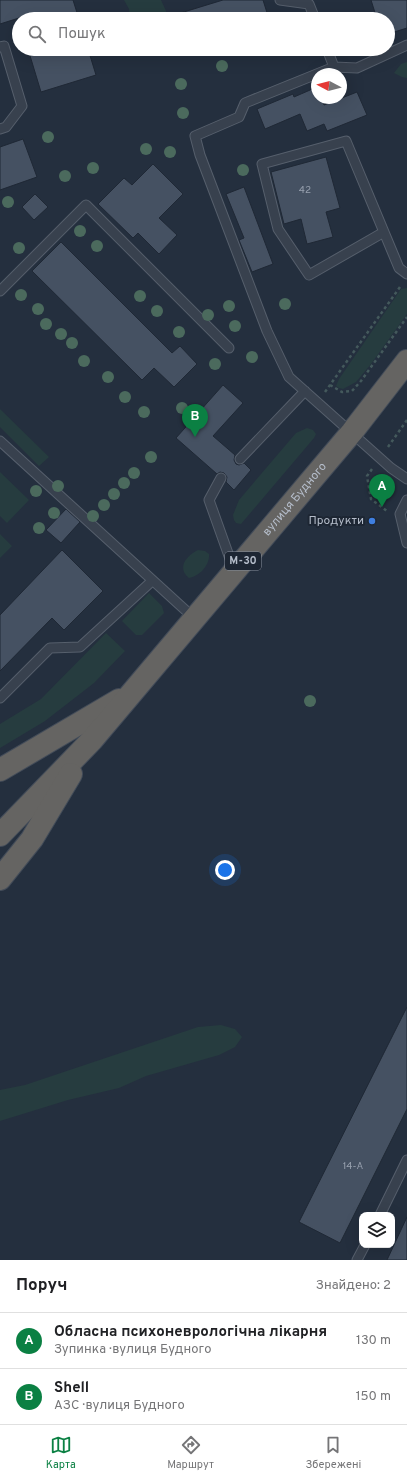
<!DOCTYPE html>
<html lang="uk">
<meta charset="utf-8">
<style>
:root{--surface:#fff;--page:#f6f6f6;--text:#202124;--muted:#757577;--line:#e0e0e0;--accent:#0b8043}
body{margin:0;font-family:Overpass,sans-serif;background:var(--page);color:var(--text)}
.controls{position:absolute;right:12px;bottom:12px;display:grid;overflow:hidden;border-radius:8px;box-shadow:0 4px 16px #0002}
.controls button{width:36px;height:36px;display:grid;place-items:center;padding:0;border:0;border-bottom:1px solid var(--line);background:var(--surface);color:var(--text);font:20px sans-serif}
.compass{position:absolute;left:311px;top:68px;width:36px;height:36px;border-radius:50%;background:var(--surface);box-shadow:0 4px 16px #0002;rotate:277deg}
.you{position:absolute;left:225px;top:870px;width:14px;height:14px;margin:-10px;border:3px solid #fff;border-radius:50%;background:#1a73e8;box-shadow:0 0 0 6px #1a73e833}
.badge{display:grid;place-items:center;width:26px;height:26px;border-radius:50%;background:var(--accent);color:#fff;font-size:13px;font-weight:700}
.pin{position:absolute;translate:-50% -33px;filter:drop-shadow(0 1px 2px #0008)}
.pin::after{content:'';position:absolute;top:21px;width:14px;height:12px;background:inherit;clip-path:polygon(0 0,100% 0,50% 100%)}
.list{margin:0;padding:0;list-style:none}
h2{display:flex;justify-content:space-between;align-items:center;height:52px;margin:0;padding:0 16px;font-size:17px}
h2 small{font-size:13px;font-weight:400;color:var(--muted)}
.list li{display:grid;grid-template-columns:26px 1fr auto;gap:12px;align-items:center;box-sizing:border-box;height:56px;padding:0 16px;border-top:1px solid var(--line)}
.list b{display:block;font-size:15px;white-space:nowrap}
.list p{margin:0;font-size:13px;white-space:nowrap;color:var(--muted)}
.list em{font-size:13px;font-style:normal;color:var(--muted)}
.icon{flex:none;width:22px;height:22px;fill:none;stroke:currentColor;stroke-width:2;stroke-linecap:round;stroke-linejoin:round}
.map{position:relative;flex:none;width:407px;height:1260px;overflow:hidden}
.search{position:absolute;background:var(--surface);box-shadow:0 4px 16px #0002;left:12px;right:12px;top:12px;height:44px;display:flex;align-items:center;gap:10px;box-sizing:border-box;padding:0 14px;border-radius:22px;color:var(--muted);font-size:15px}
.sheet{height:164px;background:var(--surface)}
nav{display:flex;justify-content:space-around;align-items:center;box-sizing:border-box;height:56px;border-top:1px solid var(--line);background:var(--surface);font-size:11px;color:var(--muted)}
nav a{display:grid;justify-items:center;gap:2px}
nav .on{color:var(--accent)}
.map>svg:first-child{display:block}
</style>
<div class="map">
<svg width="407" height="1260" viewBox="0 0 407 1260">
<rect width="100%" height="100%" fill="#242f3e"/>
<path fill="#263c3f" d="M124,0H161L166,11L167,19H130L129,9Z
M407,62V78L402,77L394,73L401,64Z
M407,288V314L402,321L371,364L356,382L343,389L339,388L336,386L339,379L401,289Z
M0,409L49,457L39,466L0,427Z
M307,428L313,430L316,434L314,438L241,524L236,523L234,520L233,515L239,500L296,433Z
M0,472L29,500L7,523L0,516Z
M0,534L12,546L0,558Z
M198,550L205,551L209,554C210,565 200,576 189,578C176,568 187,555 198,550Z
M149,593L162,606L164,613L142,635H136L122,621Z
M106,633L125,651L94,683L45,721L0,748V724L41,699Z
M221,1025L235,1029L242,1037L235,1047L219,1055L146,1076L119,1088L68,1100L0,1121V1090L25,1085L198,1027Z"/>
<path fill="#455162" stroke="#1f2835" d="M0,0H73L79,19L19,18L0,24Z
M223,0H263L269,19H174V15Z
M371,0H407V28L388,34V19H377Z
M28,49H88L96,75L41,92Z
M317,87V98H322L324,105L357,92L367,115L327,131L324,124L307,131L300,114L265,129L257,109L293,94L294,97Z
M23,139L37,177L0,190V147Z
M326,157L340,208L326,212L333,237L307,244L301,219L284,224L271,172Z
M153,164L183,194L159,218L177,235L159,254L138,233L133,238L98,204L124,178L132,185Z
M244,187L273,264L252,272L239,240L244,238L226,194Z
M35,194L48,207L34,220L22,207Z
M61,242L172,353L180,346L197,364L174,387L154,368L142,380L32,271Z
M223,385L243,403L213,436L235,455L234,460L236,464L239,465L244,463L251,470L234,490L226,482L227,477L224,473L220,472L217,474L176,438Z
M66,509L80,522L61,543L46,530Z
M62,550L103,591L64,630L52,618L0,671V615Z
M407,1007V1109L340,1243L299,1222Z
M407,1217V1260H387Z"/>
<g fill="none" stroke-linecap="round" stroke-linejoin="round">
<g stroke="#565f6c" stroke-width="11">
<path id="service" d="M280,0L309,4L315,19
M407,45L357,68L334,67L245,103L239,117L195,136L200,155L267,331L289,377L391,468L407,479
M0,47L4,46L22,106L6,127L0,129
M327,49L334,67
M384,232L309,275L278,229L262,164L346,141L399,268L407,274
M0,291L86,205L229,348
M0,441L194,618
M240,459L305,391
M221,478L209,500L234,570
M407,500L400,514L407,543
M0,698L50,648L80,647L152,581
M380,1215L407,1160
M357,1260L365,1245"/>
</g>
<g stroke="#434c59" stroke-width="24">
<g id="trunk">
<path d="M0,770L119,700"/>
<path id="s1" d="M0,835L92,740L352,432L407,361"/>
<path d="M0,879L32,839L71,774"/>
</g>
</g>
<path stroke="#44595c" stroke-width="2.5" stroke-dasharray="3 3" stroke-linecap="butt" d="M330,385L342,392L352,391L361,381L407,317
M325,392L400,287
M388,447L407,420
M372,469L367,476L371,499L387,511"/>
<use href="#service" stroke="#38414e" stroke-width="9"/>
<use href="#trunk" stroke="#656462" stroke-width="22"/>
</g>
<g fill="#4b6a5d">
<circle cx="222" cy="66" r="6"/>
<circle cx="181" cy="84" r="6"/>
<circle cx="183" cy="113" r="6"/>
<circle cx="48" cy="137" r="6"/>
<circle cx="146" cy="149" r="6"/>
<circle cx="170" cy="152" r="6"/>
<circle cx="93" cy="168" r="6"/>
<circle cx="243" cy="170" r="6"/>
<circle cx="65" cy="176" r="6"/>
<circle cx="8" cy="202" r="6"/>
<circle cx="80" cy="231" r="6"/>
<circle cx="97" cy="246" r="6"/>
<circle cx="19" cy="248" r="6"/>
<circle cx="21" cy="295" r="6"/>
<circle cx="140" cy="296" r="6"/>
<circle cx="285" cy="304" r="6"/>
<circle cx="229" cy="306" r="6"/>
<circle cx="38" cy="309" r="6"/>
<circle cx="157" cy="311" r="6"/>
<circle cx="208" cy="315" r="6"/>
<circle cx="46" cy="324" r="6"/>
<circle cx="235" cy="326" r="6"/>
<circle cx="179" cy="332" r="6"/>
<circle cx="61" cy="334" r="6"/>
<circle cx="72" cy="343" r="6"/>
<circle cx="252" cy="357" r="6"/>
<circle cx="84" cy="361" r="6"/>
<circle cx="215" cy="364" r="6"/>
<circle cx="108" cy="377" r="6"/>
<circle cx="125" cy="397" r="6"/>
<circle cx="182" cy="408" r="6"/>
<circle cx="144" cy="412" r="6"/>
<circle cx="151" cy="457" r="6"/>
<circle cx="134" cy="473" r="6"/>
<circle cx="124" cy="483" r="6"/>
<circle cx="58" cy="486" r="6"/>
<circle cx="36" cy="491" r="6"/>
<circle cx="114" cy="494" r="6"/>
<circle cx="104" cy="505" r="6"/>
<circle cx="54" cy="513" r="6"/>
<circle cx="93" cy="516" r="6"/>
<circle cx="39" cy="528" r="6"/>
<circle cx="310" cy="701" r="6"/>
</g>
<circle fill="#3f7fe0" stroke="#1d2633" stroke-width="1.5" cx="372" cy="521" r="4"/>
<g text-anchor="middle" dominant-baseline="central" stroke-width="4" stroke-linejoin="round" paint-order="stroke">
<g font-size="10" fill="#98a1af">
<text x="305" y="190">42</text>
<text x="353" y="1166">14-А</text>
</g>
<rect fill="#1d2633" stroke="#878f9c" stroke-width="1" x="225" y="552" width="36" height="18" rx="3"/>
<g font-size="11" font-weight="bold" fill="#b4bcc9">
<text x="243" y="561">М-30</text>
</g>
<g font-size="12" fill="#b4bcc9" stroke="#1d2633">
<text stroke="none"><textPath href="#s1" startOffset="447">вулиця Будного</textPath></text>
</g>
<g font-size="12" fill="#b4bcc9" stroke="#1d2633" text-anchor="end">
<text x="364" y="521">Продукти</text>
</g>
</g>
</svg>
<div class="controls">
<button><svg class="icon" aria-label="layers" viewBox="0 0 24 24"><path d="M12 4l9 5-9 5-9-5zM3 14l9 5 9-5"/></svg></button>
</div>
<svg class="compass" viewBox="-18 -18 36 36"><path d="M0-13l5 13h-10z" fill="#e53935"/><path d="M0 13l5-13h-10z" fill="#757577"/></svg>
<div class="you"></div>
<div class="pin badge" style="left:382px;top:507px">A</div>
<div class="pin badge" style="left:195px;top:437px">B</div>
<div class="search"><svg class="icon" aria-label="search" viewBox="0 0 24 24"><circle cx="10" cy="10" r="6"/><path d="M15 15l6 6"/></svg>Пошук</div>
</div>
<section class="sheet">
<h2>Поруч<small>Знайдено: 2</small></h2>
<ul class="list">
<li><span class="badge">A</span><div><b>Обласна психоневрологічна лікарня</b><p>Зупинка · вулиця Будного</p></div><em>130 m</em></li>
<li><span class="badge">B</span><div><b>Shell</b><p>АЗС · вулиця Будного</p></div><em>150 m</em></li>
</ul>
</section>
<nav>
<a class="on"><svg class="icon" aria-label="map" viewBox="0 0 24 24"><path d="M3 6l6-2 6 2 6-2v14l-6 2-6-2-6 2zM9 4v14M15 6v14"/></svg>Карта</a>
<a><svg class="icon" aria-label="directions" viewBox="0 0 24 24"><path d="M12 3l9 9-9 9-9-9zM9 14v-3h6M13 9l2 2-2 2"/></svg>Маршрут</a>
<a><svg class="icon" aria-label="saved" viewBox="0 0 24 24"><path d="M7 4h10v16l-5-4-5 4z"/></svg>Збережені</a>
</nav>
